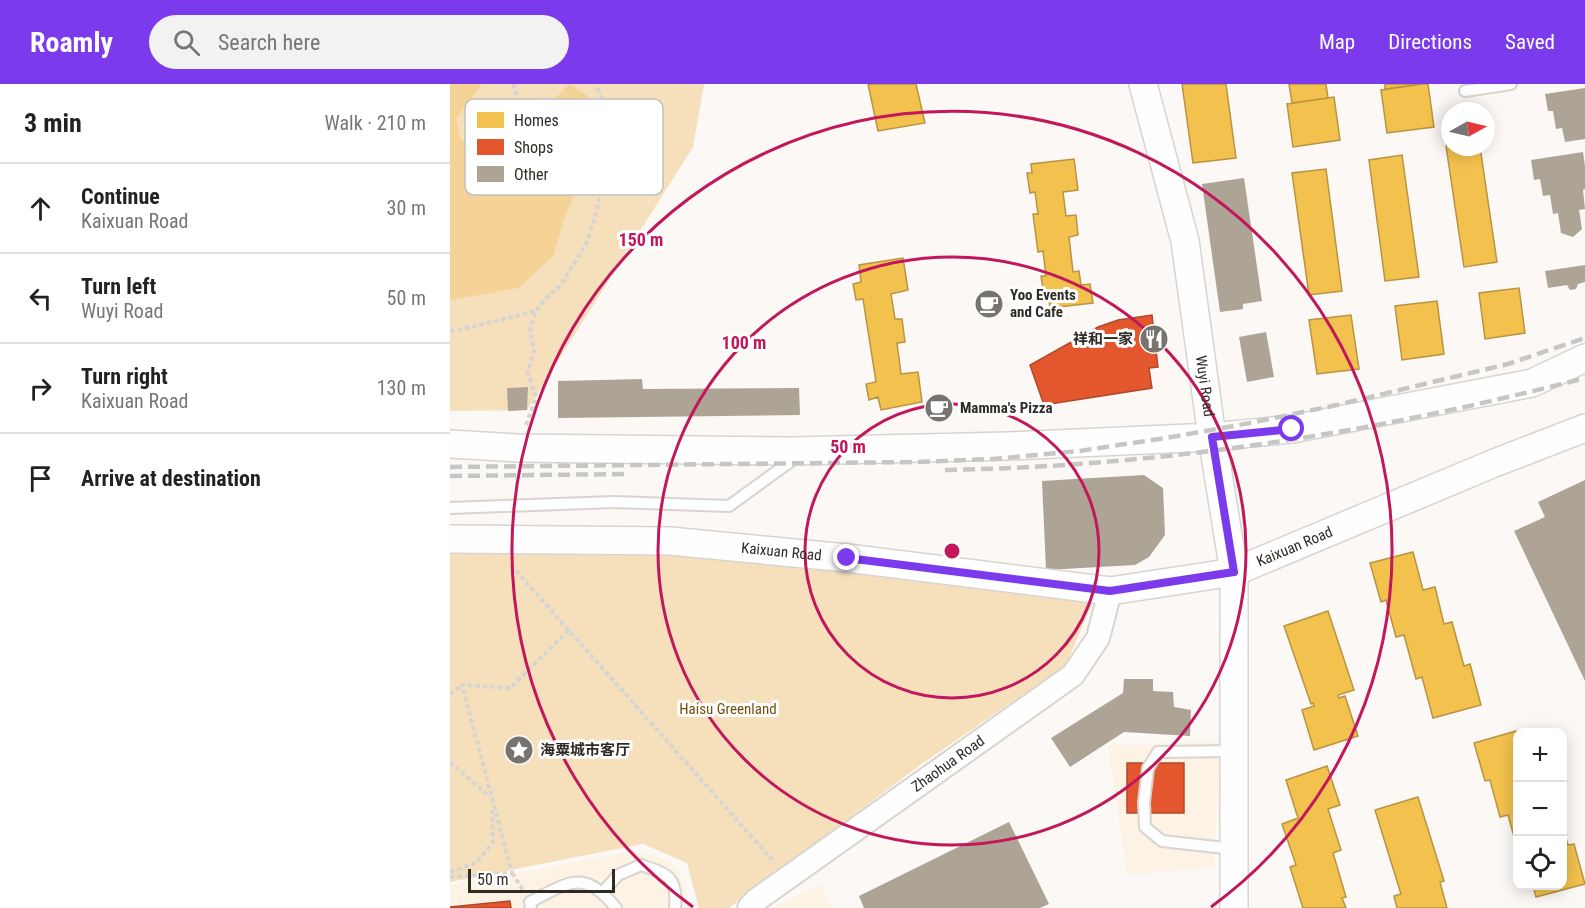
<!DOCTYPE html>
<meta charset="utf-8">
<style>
:root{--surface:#fff;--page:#f2f2f2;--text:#222;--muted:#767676;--line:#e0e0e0;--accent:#7c3aed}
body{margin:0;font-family:"Roboto Condensed","Noto Sans SC",sans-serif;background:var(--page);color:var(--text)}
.controls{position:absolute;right:18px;bottom:18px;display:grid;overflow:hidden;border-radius:12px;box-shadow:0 3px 15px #0003}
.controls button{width:54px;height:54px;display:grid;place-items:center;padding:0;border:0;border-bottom:2px solid var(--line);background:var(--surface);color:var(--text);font:30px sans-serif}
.compass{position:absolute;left:991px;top:18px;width:54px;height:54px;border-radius:50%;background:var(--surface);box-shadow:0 3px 15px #0003;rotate:82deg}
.scale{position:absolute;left:18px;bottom:15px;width:147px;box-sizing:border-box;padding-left:6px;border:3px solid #302c25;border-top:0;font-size:16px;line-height:21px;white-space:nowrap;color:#302c25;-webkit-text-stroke:4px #fff;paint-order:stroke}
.stop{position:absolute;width:18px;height:18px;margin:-14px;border:4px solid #7c3aed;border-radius:50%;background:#fff}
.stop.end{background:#7c3aed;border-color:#fff;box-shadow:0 2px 6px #0008}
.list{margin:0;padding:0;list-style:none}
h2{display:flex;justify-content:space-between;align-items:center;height:78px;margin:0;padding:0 24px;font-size:26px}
h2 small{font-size:20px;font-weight:400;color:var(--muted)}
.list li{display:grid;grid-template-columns:39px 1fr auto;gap:18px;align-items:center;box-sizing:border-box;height:90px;padding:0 24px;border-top:2px solid var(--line)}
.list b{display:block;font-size:22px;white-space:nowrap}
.list p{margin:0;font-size:20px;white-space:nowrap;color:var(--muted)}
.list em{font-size:20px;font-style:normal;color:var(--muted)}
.icon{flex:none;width:33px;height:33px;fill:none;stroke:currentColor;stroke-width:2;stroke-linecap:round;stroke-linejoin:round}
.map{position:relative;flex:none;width:1135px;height:824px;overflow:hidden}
header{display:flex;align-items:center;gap:36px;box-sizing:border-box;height:84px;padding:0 30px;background:var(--accent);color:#fff}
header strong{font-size:28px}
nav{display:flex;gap:33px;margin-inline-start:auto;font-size:21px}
.search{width:420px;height:54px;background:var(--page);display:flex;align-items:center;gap:15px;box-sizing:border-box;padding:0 21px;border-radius:33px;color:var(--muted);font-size:22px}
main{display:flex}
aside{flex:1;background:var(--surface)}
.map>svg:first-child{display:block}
</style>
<header>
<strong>Roamly</strong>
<div class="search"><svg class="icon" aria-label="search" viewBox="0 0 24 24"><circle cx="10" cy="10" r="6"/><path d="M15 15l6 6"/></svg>Search here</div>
<nav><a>Map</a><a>Directions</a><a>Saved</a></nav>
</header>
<main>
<aside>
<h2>3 min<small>Walk · 210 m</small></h2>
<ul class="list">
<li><svg class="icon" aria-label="ahead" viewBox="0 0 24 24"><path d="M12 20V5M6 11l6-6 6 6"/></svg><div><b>Continue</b><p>Kaixuan Road</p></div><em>30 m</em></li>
<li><svg class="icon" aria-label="left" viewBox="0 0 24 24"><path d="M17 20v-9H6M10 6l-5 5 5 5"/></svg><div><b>Turn left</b><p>Wuyi Road</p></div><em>50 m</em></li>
<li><svg class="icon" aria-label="right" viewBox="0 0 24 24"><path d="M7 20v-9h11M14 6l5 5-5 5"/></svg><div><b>Turn right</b><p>Kaixuan Road</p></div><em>130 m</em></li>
<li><svg class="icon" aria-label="arrive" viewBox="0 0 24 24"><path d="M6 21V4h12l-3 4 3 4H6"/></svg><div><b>Arrive at destination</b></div></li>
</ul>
</aside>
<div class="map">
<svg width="1135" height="824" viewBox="0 0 1135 824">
<rect width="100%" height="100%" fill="#fbf8f5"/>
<path fill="#fdf3e4" d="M770,658L764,784L677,791L658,661Z
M183,767L209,773L227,783L236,806L235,824H0V801Z
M370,800L382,824H322Z"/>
<path fill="#f6e0bc" d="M0,0H254L243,63L77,326L0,327Z
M0,459H220L644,515L616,581L473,679L279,824H249L237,779L193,760L0,798Z"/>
<path fill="#f5d295" d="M0,0H32L6,35L11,56L69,86L91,72L98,50L99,21L119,0L138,12L149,49L114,135L103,172L69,204L0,216Z"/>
<path fill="#f2c14e" stroke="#b89442" stroke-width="1.5" d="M418,0H466L475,39L428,47Z
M732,0H776L786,74L743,79Z
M839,0H876L878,14L842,19Z
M935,0H972L935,5Z
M972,0H978L984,43L937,49L931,6Z
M884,13L890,56L843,63L837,20Z
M1000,61V63H1030L1047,178L1014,183L996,62Z
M952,71L969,193L935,197L919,76Z
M624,75L628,106L613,108L616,132L626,131L628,151L619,153L623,188L629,187L631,201L640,200L643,219L600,224L598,211L594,212L591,192H596L593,167L588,168L583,130H588L585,108L580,109L577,89H582L581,80Z
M876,85L892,207L859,211L842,89Z
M453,174L458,206L441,210L445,235H452L455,258L447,259L451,290L468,288L472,318L431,326L428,313L419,316L416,300L426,298L413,215L406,216L403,200L411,198L409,181Z
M1069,204L1075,249L1035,255L1029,209Z
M987,217L994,270L952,276L945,222Z
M901,231L909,285L867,290L859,236Z
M963,468L973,506L985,503L994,540L1002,538L1014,582L1020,580L1031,621L983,634L972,593L966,595L954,551L946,553L936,516L931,518L920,479Z
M878,527L904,606L888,611L889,614L895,612L908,652L864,666L852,626L864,622L863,619L861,620L834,542Z
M1066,647L1068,652V767L1058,731L1050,733L1040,696L1035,697L1024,659Z
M877,682L890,721L878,725L891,766L883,769L896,813L892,814L896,824H853L840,783L846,781L832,740L848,734L836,696Z
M968,713L994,797L990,798L997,824H947L944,812L951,810L925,726Z
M1112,742L1118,761L1124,760L1135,800L1086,813L1083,802H1112Z"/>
<path fill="#e4572e" stroke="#ae4a2b" stroke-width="1.5" d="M702,231L708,283L699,284L702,304L594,321L580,281L648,243L668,236Z
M677,679H734V729H677Z
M60,817L61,824H0V823Z"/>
<path fill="#ada496" d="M1135,4V55L1115,58L1112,44L1106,45L1103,27H1098L1095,10Z
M1133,68L1135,82V105L1133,106L1135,125L1129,126L1132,145L1123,153L1111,149L1108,129L1103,130L1100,111L1093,112L1090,95L1084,96L1081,76Z
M794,94L812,217L793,220V225L770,228L752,100Z
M1135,181V198L1128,200L1126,205L1120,206L1117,201L1098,204L1095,187Z
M816,248L824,293L797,298L789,253Z
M192,295L193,305L349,304L350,331L108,334V297Z
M78,303L77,326L58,327L57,304Z
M694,391L713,404L715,451L699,473L685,481L596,486L592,397Z
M1135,396V597L1064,447L1095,433L1088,418Z
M674,595H703V607L723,608L724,623L741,626L740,652L674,648L620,683L601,654L673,609Z
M559,738L599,820L590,824H414L409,812Z"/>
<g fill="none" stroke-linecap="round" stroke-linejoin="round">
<g stroke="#d8d4d0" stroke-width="14">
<path id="service" d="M1015,7L1061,0
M0,424L164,418L279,422L348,372
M784,765L712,757L695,743L694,718L698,684L708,668L784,667
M153,808L168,791L191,781C218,790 228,793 225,824
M81,824L80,818C119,798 134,784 166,824"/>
</g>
<g stroke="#d8d4d0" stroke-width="26">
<g id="minor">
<path id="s1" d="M299,824L305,817L623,591L648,554L660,507"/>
</g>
</g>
<g stroke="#d8d4d0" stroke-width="30">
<g id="tertiary">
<path id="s2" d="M693,0L735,157L762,353L784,488V824"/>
<path d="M0,360L67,364L342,367L558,362L762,353L842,345L1082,299L1135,274"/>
<path id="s3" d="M0,455L220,457L397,474L660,507L784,488L1042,380L1135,344"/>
</g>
</g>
<path stroke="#d6d5d4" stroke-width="4" stroke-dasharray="4.5 3" stroke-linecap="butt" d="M63,0L69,18
M0,247L22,243L86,227
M76,341L86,313L78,289L84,266L80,244L86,227L98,212L110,202L122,183L137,158L147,126L156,69L159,32L146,0
M61,481L325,779
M0,610L12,601
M0,678L40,713
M0,788L26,779L43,758L42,723
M62,789L73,806
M0,793L62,789L12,601L60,604L119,546"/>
<use href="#service" stroke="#fefefe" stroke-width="10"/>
<use href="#minor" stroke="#fefefe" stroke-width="22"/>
<use href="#tertiary" stroke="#fefefe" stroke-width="27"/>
<path stroke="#c6c6c5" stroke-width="4.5" stroke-dasharray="12 6" stroke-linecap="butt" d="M0,383L466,378L543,375L629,367L716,354L800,339L887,321L1058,280L1135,254
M495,386C714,382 924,349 1135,294
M0,392L180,390"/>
</g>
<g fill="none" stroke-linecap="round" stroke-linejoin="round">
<path stroke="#7c3aed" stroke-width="8" d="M397,474L660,507L784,488L762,353L842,345"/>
</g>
<g fill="none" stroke="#c2185b" stroke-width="3">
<circle cx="502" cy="467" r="147"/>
<circle cx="502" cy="467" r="294"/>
<path d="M243 823A440 440 0 1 1 761 823"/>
</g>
<defs>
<g id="cafe-disc" transform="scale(1.5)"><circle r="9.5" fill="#77736e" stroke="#fff"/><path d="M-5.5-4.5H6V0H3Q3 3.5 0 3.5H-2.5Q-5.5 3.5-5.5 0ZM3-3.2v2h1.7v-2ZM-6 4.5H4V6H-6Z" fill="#fff"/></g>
<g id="restaurant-disc" transform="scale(1.5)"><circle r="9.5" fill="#77736e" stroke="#fff"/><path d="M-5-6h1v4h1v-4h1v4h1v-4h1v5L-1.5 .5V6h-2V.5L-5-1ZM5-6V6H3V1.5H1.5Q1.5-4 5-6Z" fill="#fff"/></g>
<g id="sight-disc" transform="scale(1.5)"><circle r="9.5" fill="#77736e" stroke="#fff"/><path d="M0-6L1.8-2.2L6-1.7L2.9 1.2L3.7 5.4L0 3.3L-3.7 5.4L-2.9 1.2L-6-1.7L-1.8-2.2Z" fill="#fff"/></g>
</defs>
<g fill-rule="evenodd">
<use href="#cafe-disc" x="539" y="220"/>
<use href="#restaurant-disc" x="704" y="255"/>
<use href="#cafe-disc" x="489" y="324"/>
<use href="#sight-disc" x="69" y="666"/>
</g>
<g text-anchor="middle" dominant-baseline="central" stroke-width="6" stroke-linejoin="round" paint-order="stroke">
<g font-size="15" font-weight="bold" fill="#302c25" stroke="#fff" text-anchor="start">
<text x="560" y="211">Yoo Events<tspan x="560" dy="17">and Cafe</tspan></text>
<text x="683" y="255" text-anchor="end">祥和一家</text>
<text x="510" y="324">Mamma's Pizza</text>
<text x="90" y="666">海粟城市客厅</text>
</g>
<g font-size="15" fill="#302c25" stroke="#fff">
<text stroke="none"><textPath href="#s2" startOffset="309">Wuyi Road</textPath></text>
<text stroke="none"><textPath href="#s3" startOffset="854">Kaixuan Road</textPath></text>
<text stroke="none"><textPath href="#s3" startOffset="332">Kaixuan Road</textPath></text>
<text stroke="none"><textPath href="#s1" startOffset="246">Zhaohua Road</textPath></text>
</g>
<g font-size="15" fill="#70500b" stroke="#fff">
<text x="278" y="625">Haisu Greenland</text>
</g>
</g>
<rect x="15" y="15" width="198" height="96" rx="9" fill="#fff" stroke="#c1c0be" stroke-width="1.5"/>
<rect x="27" y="28" width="27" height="16" fill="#f2c14e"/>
<rect x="27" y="55" width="27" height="16" fill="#e4572e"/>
<rect x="27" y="82" width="27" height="16" fill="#ada496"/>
<g font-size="16" fill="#302c25">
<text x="64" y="42">Homes</text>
<text x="64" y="69">Shops</text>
<text x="64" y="96">Other</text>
</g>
<circle cx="502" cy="467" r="9" fill="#c2185b" stroke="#fff" stroke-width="3"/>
<g font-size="18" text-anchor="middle" font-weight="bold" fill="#c2185b" stroke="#fff" stroke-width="6" stroke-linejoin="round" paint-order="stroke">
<text x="191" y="162">150 m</text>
<text x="294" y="265">100 m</text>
<text x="398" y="369">50 m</text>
</g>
</svg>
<div class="controls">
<button>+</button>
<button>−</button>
<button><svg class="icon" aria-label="locate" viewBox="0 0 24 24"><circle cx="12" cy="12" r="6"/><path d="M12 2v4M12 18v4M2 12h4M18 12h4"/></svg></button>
</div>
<svg class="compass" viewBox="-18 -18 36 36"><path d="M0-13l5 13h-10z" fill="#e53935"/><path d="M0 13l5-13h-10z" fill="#767676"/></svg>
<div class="scale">50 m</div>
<div class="stop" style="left:842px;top:345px"></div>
<div class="stop end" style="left:397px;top:474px"></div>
</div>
</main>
